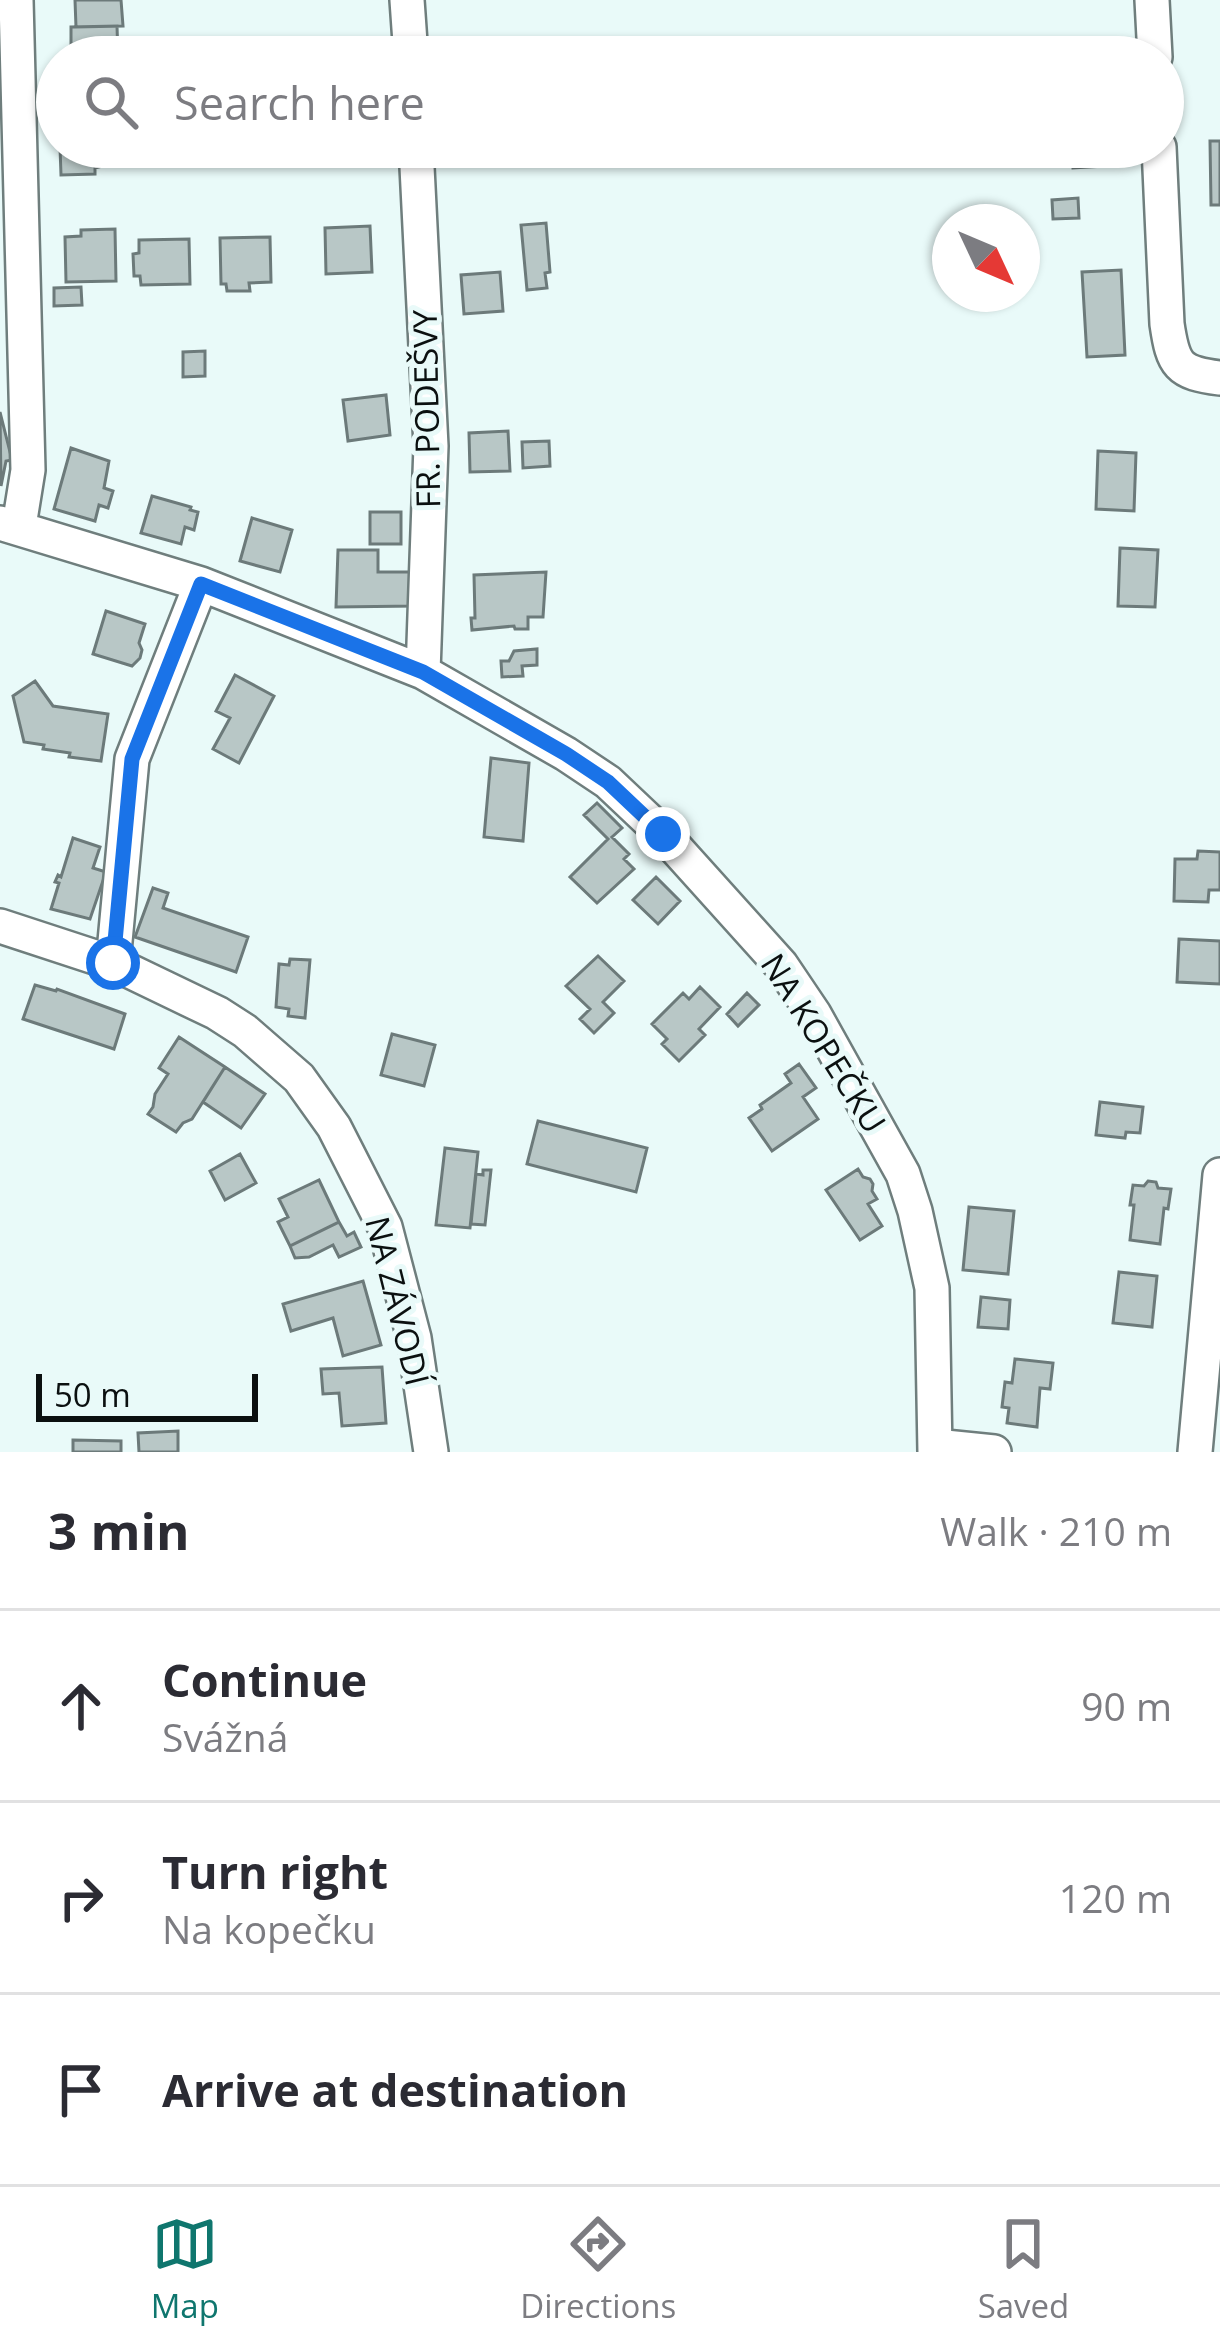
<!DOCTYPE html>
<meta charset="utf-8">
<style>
:root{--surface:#fff;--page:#f7f7f7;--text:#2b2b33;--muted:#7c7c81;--line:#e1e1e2;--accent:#0f766e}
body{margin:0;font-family:"Open Sans",sans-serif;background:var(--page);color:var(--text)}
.compass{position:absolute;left:932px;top:204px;width:108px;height:108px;border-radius:50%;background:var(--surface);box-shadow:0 3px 9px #0004;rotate:134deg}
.scale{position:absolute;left:36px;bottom:30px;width:222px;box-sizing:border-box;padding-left:12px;border:6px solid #0b1010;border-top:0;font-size:33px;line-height:42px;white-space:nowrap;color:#0b1010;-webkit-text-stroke:9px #e9faf9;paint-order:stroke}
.stop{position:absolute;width:36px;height:36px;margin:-27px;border:9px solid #1a73e8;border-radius:50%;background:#fff}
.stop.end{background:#1a73e8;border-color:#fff;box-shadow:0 3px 12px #0008}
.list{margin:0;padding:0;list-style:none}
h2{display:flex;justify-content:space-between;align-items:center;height:156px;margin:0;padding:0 48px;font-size:51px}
h2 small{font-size:39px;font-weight:400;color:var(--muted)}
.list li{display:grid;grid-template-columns:78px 1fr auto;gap:36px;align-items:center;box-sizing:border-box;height:192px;padding:0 48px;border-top:3px solid var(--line)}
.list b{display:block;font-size:45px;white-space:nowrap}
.list p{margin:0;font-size:39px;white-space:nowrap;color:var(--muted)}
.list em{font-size:39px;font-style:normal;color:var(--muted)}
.icon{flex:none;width:66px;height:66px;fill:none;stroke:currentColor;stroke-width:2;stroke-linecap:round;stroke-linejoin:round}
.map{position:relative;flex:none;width:1220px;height:1452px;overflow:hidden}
.search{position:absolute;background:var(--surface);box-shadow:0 3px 9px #0004;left:36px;right:36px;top:36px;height:132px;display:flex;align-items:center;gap:30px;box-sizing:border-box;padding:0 42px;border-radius:66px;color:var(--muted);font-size:45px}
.sheet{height:732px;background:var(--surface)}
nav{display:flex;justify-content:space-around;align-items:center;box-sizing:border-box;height:168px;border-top:3px solid var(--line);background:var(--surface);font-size:33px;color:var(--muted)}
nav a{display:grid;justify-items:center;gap:6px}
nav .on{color:var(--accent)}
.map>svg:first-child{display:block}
</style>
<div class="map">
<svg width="1220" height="1452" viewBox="0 0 1220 1452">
<rect width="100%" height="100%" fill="#e9faf9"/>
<path fill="#b8c7c6" stroke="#6c7a7a" stroke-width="3" d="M75,0H121L123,26L76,27Z
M117,26L118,57H71V27Z
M1210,141H1220V205H1211Z
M60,147H102V166L95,168V174L61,175Z
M455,147H522L523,152L457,162Z
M1072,147H1103L1104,166L1073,168Z
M1078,198L1079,218L1053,219L1052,200Z
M546,223L550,272L545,273L547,288L527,290L521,225Z
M370,226L372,272L326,274L325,228Z
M115,229L116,281L66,282L65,237L81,236V230Z
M270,237L271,282L249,283L250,291H227L226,284H221L220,238Z
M189,239L190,284L141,285L140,276H134L133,254L139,253V240Z
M1121,270L1125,355L1087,357L1082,272Z
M500,272L503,311L464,314L461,275Z
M81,287L82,305L54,306V288Z
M205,351V376L183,377V352Z
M386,395L390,435L348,441L343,400Z
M0,412L12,460L6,461L1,486Z
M508,431L510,471L470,472L469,433Z
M549,441L550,466L523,468L522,442Z
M71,448L109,461L104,488L113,491L108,508L99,505L95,521L54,509Z
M1098,451L1136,453L1134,511L1096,509Z
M152,496L191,507L190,510L198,512L194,530L185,527L181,544L141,533Z
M370,512H401V544H370Z
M252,518L292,530L280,572L240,561Z
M1120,548L1158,550L1155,607L1118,606Z
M338,550H378V572H415V606L336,607Z
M546,572L543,617H528V629H515L514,626L472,630L471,618H475L474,575Z
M106,611L145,624L139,643L142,650L140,658L132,666L93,654Z
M537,649V665L522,666L523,676L502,677L501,661H509L514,651Z
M235,675L274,696L239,763L213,749L230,718L216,711Z
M35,681L53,706L108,714L101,761L69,757L70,753L43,749L44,745L24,742L13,696Z
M491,758L529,763L523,841L484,837Z
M597,803L622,828L612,837L629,854L624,859L634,869L597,903L570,877L608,839L584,815Z
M73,838L100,847L93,868L106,872L90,919L51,909L59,883L55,882L58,875L61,877Z
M1198,851L1220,852V890H1209L1208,902L1174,901L1175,859H1197Z
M656,877L680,901L658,924L633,900Z
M153,888L168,893L163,908L248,937L236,972L135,937Z
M1179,939L1220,941V984L1177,982Z
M598,956L624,981L603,1002L614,1013L594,1033L580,1019L590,1009L566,986Z
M290,959L310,960L305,1018L288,1016L289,1009L276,1007L279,964L289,965Z
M35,985L56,991L57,989L125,1014L114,1049L23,1019Z
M700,987L720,1007L699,1029L705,1035L679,1061L662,1044L667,1039L652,1024L683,993L689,999Z
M747,993L759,1005L738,1026L727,1014Z
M392,1034L435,1045L424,1086L381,1075Z
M179,1037L225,1067L192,1119L183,1123L176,1132L148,1114L153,1107L155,1094L168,1074L159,1068Z
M799,1064L816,1088L803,1097L818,1119L772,1151L749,1118L762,1109L760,1105L791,1083L785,1074Z
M225,1067L265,1094L241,1128L203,1102Z
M1100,1102L1143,1107L1140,1133L1126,1132L1125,1138L1096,1135Z
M538,1121L647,1148L636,1192L527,1164Z
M445,1148L478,1152L470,1228L436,1225Z
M240,1154L256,1183L225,1200L210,1171Z
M858,1169L863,1177L870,1179L873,1184L872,1191L877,1199L868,1204L882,1226L860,1240L826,1190Z
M483,1170H491L485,1225L471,1224L476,1174L483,1175Z
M319,1180L339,1222L290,1246L278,1222L288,1217L279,1199Z
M1148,1181L1156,1182L1158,1188L1171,1189L1168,1209L1164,1208L1160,1244L1130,1240L1134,1205H1130L1133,1185L1144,1186Z
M969,1207L1014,1211L1008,1274L963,1270Z
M339,1222L347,1236L354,1232L361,1247L339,1257L333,1245L309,1257L295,1258L290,1246Z
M1119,1272L1157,1276L1152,1327L1113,1323Z
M363,1281L381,1345L343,1356L333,1318L291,1331L283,1304Z
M981,1297L1010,1300L1008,1329L978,1327Z
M1015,1359L1053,1363L1050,1389L1040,1388L1037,1427L1007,1423L1009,1408L1002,1407L1005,1382L1012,1383Z
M382,1367L386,1423L342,1426L339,1393L323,1394L321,1369Z
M178,1431V1452H139L138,1433Z
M73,1440L121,1441V1452H73Z"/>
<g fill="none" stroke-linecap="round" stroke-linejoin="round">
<g stroke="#6f7e7d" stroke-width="38">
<path id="minor" d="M16,0L28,470L19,526
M407,0L411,57
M1152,0L1155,57
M416,147L431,446L423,672
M1159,147L1167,324C1173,365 1178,373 1220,378
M0,523L201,584L423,672L566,754L608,782L663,834L781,965L814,1014L903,1174L915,1211L932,1288L935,1452
M0,926L113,963L217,1013L245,1031L299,1078L334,1127L385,1227L414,1338L431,1452
M113,963L132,759L201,584
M935,1446L994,1452
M1195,1452L1220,1175"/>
</g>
<use href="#minor" stroke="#fff" stroke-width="33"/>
</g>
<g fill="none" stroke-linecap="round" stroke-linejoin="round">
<path stroke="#1a73e8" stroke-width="15" d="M113,963L132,759L201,584L423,672L566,754L608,782L663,834"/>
</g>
<g text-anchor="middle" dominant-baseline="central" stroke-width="10" stroke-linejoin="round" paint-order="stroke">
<g font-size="33" fill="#0b1010" stroke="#e9faf9">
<text transform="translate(426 409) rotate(-91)">FR. PODEŠVY</text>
<text transform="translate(824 1043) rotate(58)">NA KOPEČKU</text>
<text transform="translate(398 1301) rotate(76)">NA ZÁVODÍ</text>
</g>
</g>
</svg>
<svg class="compass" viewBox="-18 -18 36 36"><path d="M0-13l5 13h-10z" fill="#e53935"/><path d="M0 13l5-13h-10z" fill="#7c7c81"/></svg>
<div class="scale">50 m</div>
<div class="stop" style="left:113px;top:963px"></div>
<div class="stop end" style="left:663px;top:834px"></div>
<div class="search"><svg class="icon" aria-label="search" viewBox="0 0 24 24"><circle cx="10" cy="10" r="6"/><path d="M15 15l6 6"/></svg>Search here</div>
</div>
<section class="sheet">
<h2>3 min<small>Walk · 210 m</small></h2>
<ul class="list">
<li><svg class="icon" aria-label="ahead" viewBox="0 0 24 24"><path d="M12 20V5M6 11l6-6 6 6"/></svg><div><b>Continue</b><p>Svážná</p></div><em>90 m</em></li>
<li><svg class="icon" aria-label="right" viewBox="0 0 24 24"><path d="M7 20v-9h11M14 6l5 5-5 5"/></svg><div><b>Turn right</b><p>Na kopečku</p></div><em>120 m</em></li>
<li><svg class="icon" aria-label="arrive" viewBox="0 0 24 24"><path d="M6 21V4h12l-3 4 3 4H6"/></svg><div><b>Arrive at destination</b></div></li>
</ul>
</section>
<nav>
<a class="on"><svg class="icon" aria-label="map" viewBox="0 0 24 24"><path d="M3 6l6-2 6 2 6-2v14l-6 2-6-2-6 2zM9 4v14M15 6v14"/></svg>Map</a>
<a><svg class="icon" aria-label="directions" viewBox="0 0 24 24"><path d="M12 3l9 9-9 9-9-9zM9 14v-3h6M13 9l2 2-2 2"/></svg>Directions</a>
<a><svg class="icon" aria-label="saved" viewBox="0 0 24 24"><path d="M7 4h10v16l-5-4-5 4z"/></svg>Saved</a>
</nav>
